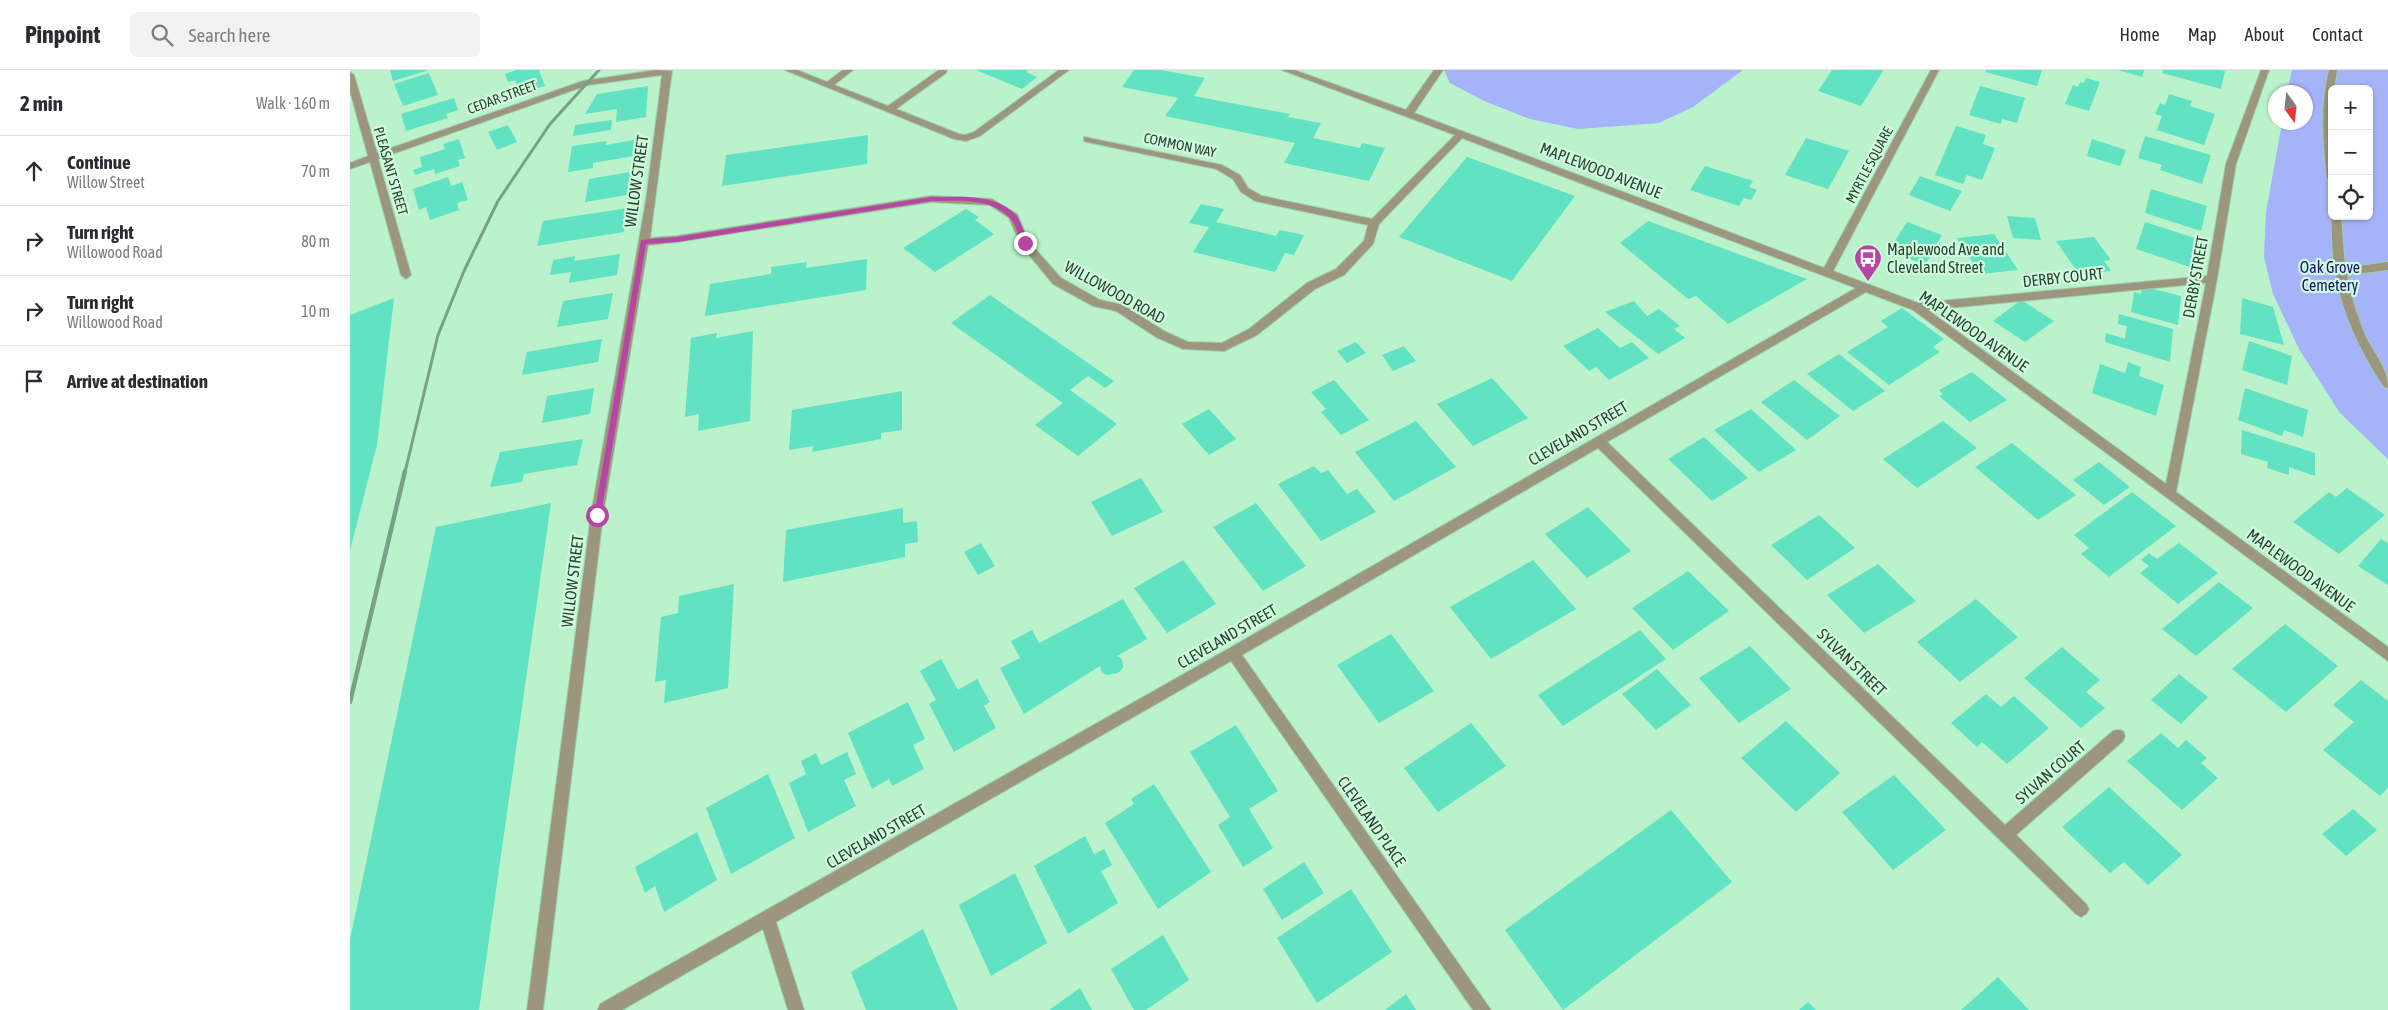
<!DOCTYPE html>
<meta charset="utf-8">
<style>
:root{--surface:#fff;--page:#f2f2f3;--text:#2b2b33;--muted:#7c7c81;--line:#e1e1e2}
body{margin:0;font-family:"Asap Condensed",sans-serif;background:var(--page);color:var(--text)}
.controls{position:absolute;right:15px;top:15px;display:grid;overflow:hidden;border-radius:8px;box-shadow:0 1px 4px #0004}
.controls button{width:45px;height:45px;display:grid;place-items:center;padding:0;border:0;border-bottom:1px solid var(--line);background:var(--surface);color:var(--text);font:25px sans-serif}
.compass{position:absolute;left:1918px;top:15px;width:45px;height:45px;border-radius:50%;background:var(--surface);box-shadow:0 1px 4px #0004;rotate:165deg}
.stop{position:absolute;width:15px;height:15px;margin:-11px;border:4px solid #b546a3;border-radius:50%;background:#fff}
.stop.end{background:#b546a3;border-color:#fff;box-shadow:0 1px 5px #0008}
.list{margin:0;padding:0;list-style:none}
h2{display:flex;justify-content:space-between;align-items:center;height:65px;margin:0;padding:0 20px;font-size:21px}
h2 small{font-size:16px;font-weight:400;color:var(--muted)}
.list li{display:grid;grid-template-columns:32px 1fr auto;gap:15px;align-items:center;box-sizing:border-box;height:70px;padding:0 20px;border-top:1px solid var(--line)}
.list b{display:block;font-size:19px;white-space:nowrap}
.list p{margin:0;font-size:16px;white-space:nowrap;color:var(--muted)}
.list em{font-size:16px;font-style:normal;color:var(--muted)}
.icon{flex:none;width:28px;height:28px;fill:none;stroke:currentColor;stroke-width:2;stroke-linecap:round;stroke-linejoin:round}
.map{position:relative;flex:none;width:2038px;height:940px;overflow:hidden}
header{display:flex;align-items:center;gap:30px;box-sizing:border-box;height:70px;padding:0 25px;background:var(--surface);border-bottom:1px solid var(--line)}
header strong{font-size:24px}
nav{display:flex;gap:28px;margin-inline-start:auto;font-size:18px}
.search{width:350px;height:45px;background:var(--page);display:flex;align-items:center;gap:12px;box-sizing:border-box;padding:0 18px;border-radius:8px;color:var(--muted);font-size:19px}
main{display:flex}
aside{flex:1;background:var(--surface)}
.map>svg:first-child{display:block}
</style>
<header>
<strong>Pinpoint</strong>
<div class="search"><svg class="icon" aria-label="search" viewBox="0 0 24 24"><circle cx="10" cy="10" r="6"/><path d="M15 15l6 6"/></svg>Search here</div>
<nav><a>Home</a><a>Map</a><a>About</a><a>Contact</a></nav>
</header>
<main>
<aside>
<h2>2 min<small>Walk · 160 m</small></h2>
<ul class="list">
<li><svg class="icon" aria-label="ahead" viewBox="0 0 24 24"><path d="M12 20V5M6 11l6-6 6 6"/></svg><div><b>Continue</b><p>Willow Street</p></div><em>70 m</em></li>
<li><svg class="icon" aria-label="right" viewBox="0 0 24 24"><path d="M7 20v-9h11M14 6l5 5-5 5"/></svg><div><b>Turn right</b><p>Willowood Road</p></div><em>80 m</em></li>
<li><svg class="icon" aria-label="right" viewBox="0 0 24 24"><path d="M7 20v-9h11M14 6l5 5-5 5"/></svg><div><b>Turn right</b><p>Willowood Road</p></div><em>10 m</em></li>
<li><svg class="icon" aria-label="arrive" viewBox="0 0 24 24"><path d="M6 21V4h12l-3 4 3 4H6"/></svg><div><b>Arrive at destination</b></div></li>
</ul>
</aside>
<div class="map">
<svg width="2038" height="940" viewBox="0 0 2038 940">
<rect width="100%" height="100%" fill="#baf2cb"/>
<path fill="#a4b3fa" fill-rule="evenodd" d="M1094,0H1393L1343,37L1309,53L1228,59L1180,49L1134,31L1100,13Z
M1942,0H2038V389L1990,343L1949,279L1923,224L1914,187L1916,142L1932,53L1956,52V22H1937ZM1982,19H2019V146H1982Z"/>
<path fill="#61e2c3" d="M40,0H79L43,11Z
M166,0H189L195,16L170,23L165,10L158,12L155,4Z
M626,0H679L676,2L687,7L672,19Z
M784,0H811L855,8L844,26L940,44L938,47L971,53L963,68L1010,78L1012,73L1035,78L1019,111L934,93L945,73L815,46L828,28L772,17Z
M1482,0H1532L1533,1L1511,36L1468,21Z
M1636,0H1692L1687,16L1635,2Z
M1768,0H1794L1792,7Z
M1813,0H1871L1875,1L1871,19L1812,3Z
M79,3L88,25L53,36L44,14Z
M1736,8L1750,12L1739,41L1715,34L1723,15L1728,17L1730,12L1734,13Z
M298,16L296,47L266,52L267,39L235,44L247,24Z
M1630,16L1675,28L1667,53L1652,49L1651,54L1619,45Z
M1819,24L1842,31L1840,36L1865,44L1854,75L1807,60L1812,46L1805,44L1810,33L1815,35Z
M104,28L108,40L96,44L98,48L56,61L51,44Z
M262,50L261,60L223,66L225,55Z
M158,55L167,72L147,80L138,62Z
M1606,56L1636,65L1633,74L1645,78L1632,110L1617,105L1613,114L1585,105Z
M518,65L517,94L372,116L376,85Z
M1795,66L1861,85L1852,114L1810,100L1812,95L1788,88Z
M1456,68L1499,81L1478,119L1435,105Z
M109,69L115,88L108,90L110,96L85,104L84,99L65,105L63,100L72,97L70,87L95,79L93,74Z
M290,69L289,85L243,93V98L218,102L222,76L256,71V75Z
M1742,69L1776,80L1770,96L1737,86Z
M1117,87L1225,126L1162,211L1049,167Z
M1355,96L1403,111L1399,117L1407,120L1401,130L1394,128L1389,136L1340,120Z
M286,101L283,124L235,132L239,109Z
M1570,106L1612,121L1600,141L1559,125Z
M98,107L101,116L112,112L118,130L107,133L109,140L80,150L76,137L69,140L63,119Z
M1801,119L1857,136L1851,161L1795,143Z
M851,134L874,139L866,152L926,166L930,160L954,165L944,185L935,183L925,202L843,182L859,157L839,153Z
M278,138L274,162L187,176L193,151Z
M616,139L629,147L625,150L644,164L585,202L553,178Z
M1657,146L1685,148L1691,170L1663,168Z
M1298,151L1457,209L1378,254L1346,226L1338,229L1270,173Z
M1557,152L1592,165L1575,195L1539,180Z
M1795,152L1851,170L1843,198L1786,179Z
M1644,164L1668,200L1630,204L1607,168Z
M1744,167L1761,190L1754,191L1761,201L1729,204L1706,171Z
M270,184L267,205L219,213L221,202L200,205L203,190L225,186L224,191Z
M517,189L516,220L355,246L360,214L421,204V197L457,192L456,198Z
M1792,216L1831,226L1828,255L1781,242L1784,222L1791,224Z
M263,223L258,249L207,257L213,231Z
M640,225L764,311L755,318L738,306L720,320L767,354L728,386L685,355L713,333L601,253Z
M44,228L27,375L0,480V245Z
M1892,228L1923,237L1934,275L1890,264Z
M1671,230L1704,251L1675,272L1643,251Z
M1284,231L1297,246L1309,239L1330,256L1324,259L1335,268L1308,284L1255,242Z
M1552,238L1594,269L1583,277L1590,282L1539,315L1497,282L1538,257L1531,251Z
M1769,244L1823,259L1820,292L1755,272L1756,263L1775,269L1777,256L1768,254Z
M1248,258L1270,278L1282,272L1299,288L1259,310L1246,297L1239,301L1213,276Z
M403,261L400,351L348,361L349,344L335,347L341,268L367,263L366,268Z
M252,269L248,292L172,305L177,282Z
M1899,271L1942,286L1937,315L1892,300Z
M1006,272L1016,283L997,293L987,281Z
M1054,276L1066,291L1043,301L1032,285Z
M1489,284L1535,321L1503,341L1457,304Z
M1778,292L1791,297L1789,306L1814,315L1806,346L1742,323L1750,294L1775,303Z
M1622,302L1657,330L1620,352L1589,326L1593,324L1589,320Z
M1142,308L1178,348L1123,376L1087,334Z
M984,310L1019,350L991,365L971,342L976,339L961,322Z
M1444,310L1490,346L1457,370L1411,332Z
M244,318L240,344L192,353L197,326Z
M1895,318L1958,340L1953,367L1934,360L1932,366L1888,350Z
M552,321V360L531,363V369L462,382L463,376L439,380L442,340Z
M859,339L886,369L859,385L832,354Z
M1401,339L1446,380L1409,402L1364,360Z
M1066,351L1106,397L1044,431L1005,382Z
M1593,351L1627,378L1567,418L1533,389Z
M1892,360L1965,383V406L1939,397V405L1917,398L1918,392L1891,384Z
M1354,367L1398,408L1362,431L1318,389Z
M233,369L227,395L174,404L172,412L140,417L150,382Z
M1662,373L1726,425L1688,450L1625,397Z
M1749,392L1780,417L1754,435L1723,410Z
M964,396L971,403L978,400L997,424L1007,419L1026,442L971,471L928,414Z
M791,408L813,442L762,466L741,432Z
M1997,418L2035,445L1989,484L1943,452L1979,422L1986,427Z
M1782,422L1826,456L1759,507L1731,484L1739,478L1724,465Z
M201,433L129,940H0V870L86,457Z
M906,433L956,496L913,521L863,457Z
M1238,437L1281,481L1237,508L1195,464Z
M553,438V453L567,451L568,472L555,474V487L433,512L436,460Z
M1469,445L1505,478L1457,510L1421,475Z
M2031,469L2038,473V515L2008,496Z
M631,473L645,496L628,505L614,482Z
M1829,473L1868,503L1828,534L1790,503L1799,496L1791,490L1799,483L1807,489Z
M833,490L866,534L817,563L784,518Z
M1183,490L1226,539L1141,589L1100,537Z
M1528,494L1566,531L1514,563L1477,525Z
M1338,501L1379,541L1323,580L1282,538Z
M1869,512L1903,538L1846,586L1812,559Z
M384,514L378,618L314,633L316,610L305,612L311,547L328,543L329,526Z
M773,529L797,569L767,586L772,589L773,598L768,603L756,605L751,601L750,596L674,644L650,598L670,588L661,571L682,560L689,573Z
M1626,529L1668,567L1610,612L1567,572Z
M1935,554L1988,596L1936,642L1882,599Z
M1290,560L1316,589L1213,656L1188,625Z
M1041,564L1084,621L1029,653L987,595Z
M1400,576L1441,619L1389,653L1349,608Z
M1712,577L1750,610L1736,622L1755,638L1731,658L1674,608Z
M591,589L608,620L627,609L640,632L634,636L646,658L604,682L579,634L586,630L570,601Z
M1307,599L1341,635L1306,660L1272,624Z
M1829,604L1858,627L1831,654L1801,630Z
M2011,610L2038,631V718L2030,726L1973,680L2004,652L1983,635Z
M1636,624L1651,637L1664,626L1699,658L1657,694L1632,672L1627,677L1601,653Z
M558,632L575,669L563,675L574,699L542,716L539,709L522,719L498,663Z
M1436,651L1490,703L1446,742L1391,688Z
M1121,653L1156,696L1088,742L1054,698Z
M886,655L928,721L899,739L923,778L893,797L868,755L880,747L840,682Z
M1811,663L1828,678L1836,670L1857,688L1851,693L1868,708L1832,740L1777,691Z
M497,682L506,704L494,710L506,736L458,762L439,713L456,704L451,691L466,683L471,695Z
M418,704L445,768L381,804L356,738Z
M1544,705L1596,760L1543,800L1492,742Z
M804,714L861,802L808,839L755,753L784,734L781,729Z
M1759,717L1832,785L1798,815L1774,792L1760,803L1712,757Z
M2003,739L2027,760L1996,786L1972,764Z
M1321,740L1382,812L1213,940L1155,860Z
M347,762L367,810L314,842L305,816L295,823L285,797Z
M735,766L744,784L754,779L762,795L751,801L768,833L718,864L684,796Z
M954,792L974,823L932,850L913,819Z
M665,803L697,873L641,906L609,835Z
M1001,819L1042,882L967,933L927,868Z
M573,859L608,940H516L501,902Z
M813,865L839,910L796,940H784L761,899Z
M1648,907L1679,940H1611Z
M730,918L742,940H699Z
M1056,924L1066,940H1035Z
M1458,932L1466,940H1449Z"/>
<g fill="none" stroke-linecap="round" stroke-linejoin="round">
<g stroke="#9dcfad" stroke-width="2">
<path id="minor" d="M306,0L322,1L300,168L327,166L581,126L642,129L667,144L679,172L711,208L750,230L773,235L814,261L838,272L872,273L899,259L957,213L986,199L1014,171L1018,155L905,131L891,122L883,109L866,99L737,72L734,71V67L872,95L890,105L898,118L912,126L1022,149L1105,65L932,0H944L1056,40L1084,0H1093L1064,43L1474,198L1581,0H1589L1483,201L1568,233L1857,206L1876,94L1911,0H1919L1886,94L1867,209L1826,422L2038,577V591L1563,240L1516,222L1257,372L1655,755L1763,661L1768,660L1773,661L1775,666L1773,671L1666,765L1736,834L1739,839L1736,844L1731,847L1726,844L1248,378L892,585L1141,940H1123L881,591L426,852L454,940H438L413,859L272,940H248L250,934L878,579L1506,218L1112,68L1029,154L1023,174L994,205L965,219L907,265L874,281L833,279L806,267L766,241L743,236L703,214L671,175L659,148L640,135L581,132L327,172L298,175L253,445L193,940H177L241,445L296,130L312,5L238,15L28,89L61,205L56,209L51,205L20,92L0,99V93L18,86L0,21V2L4,5L27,83L233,11ZM1856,213L1816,414L1578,240Z
M435,0H447L477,12L493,0H503L484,15L538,36L589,0H597L596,3L546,39L609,64L615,65L624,62L709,0H719L630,66L616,71L604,69Z
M1979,0H1987L1984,19H1982V112L1977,109C1973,72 1970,36 1979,0Z
M1982,145L1991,146L1995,198L2038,192V200L1997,205C2001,226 2007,246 2015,265C2024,284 2038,298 2038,318L2034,317C2004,272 1983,223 1982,168C1982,160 1981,152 1982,145Z"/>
</g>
<use href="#minor" fill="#9d967e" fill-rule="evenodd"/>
<path stroke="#78a185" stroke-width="3" d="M55,402L88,265L114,201L148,131L200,54L249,0"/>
<path stroke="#78a185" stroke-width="4.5" d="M0,632L55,401"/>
</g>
<path fill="#b546a3" d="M581,127C609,127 644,123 665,144C671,151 675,164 678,173L673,174C668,166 666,153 659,147C639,127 607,131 581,131L327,172L296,174L251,445L247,448L244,447L291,170L327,167Z"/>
<defs>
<g id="bus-pin" transform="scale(1.4375)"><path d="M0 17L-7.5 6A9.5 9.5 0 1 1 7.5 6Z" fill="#b546a3" stroke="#cffcdd"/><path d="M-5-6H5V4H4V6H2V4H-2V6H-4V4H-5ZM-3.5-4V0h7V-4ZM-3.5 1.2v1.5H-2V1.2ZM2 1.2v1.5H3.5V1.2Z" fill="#fff"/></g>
</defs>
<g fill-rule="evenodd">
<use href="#bus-pin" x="1518" y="188"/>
</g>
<g text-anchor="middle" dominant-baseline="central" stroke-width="4.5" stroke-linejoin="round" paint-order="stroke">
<g font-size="14" fill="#2b4233" stroke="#cffcdd">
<text transform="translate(152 27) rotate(-20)">CEDAR STREET</text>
<text transform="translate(830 75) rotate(12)">COMMON WAY</text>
<text transform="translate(1519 95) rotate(-62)">MYRTLE SQUARE</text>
<text transform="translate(41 101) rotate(74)">PLEASANT STREET</text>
</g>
<g font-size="16" fill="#2b4233" stroke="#cffcdd">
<text transform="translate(1251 100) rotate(21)">MAPLEWOOD AVENUE</text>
<text transform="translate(286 111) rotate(-82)">WILLOW STREET</text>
<text transform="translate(1713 207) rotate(-6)">DERBY COURT</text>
<text transform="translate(1845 207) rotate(-80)">DERBY STREET</text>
<text transform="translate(765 222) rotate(29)">WILLOWOOD ROAD</text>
<text transform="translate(1624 261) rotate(35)">MAPLEWOOD AVENUE</text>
<text transform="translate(1228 363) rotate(-30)">CLEVELAND STREET</text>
<text transform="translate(1951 500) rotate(36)">MAPLEWOOD AVENUE</text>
<text transform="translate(222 511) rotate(-83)">WILLOW STREET</text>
<text transform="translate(877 566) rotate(-30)">CLEVELAND STREET</text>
<text transform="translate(1502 592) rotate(44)">SYLVAN STREET</text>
<text transform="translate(1700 702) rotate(-41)">SYLVAN COURT</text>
<text transform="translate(1022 751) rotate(55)">CLEVELAND PLACE</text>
<text transform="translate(526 766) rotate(-30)">CLEVELAND STREET</text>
</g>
<g font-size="16" fill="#2b4233" stroke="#cffcdd" text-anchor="start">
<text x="1537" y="179">Maplewood Ave and<tspan x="1537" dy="18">Cleveland Street</tspan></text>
</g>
<g font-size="16" fill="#1a1172" stroke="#cffcdd">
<text x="1980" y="197">Oak Grove<tspan x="1980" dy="18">Cemetery</tspan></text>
</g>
</g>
</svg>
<div class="controls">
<button>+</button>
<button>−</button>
<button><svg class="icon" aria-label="locate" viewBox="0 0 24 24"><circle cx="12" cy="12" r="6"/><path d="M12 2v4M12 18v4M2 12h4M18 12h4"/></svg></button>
</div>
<svg class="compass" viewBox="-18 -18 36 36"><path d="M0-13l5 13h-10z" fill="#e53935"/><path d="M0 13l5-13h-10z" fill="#7c7c81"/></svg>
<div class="stop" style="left:247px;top:445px"></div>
<div class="stop end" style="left:675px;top:173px"></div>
</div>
</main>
